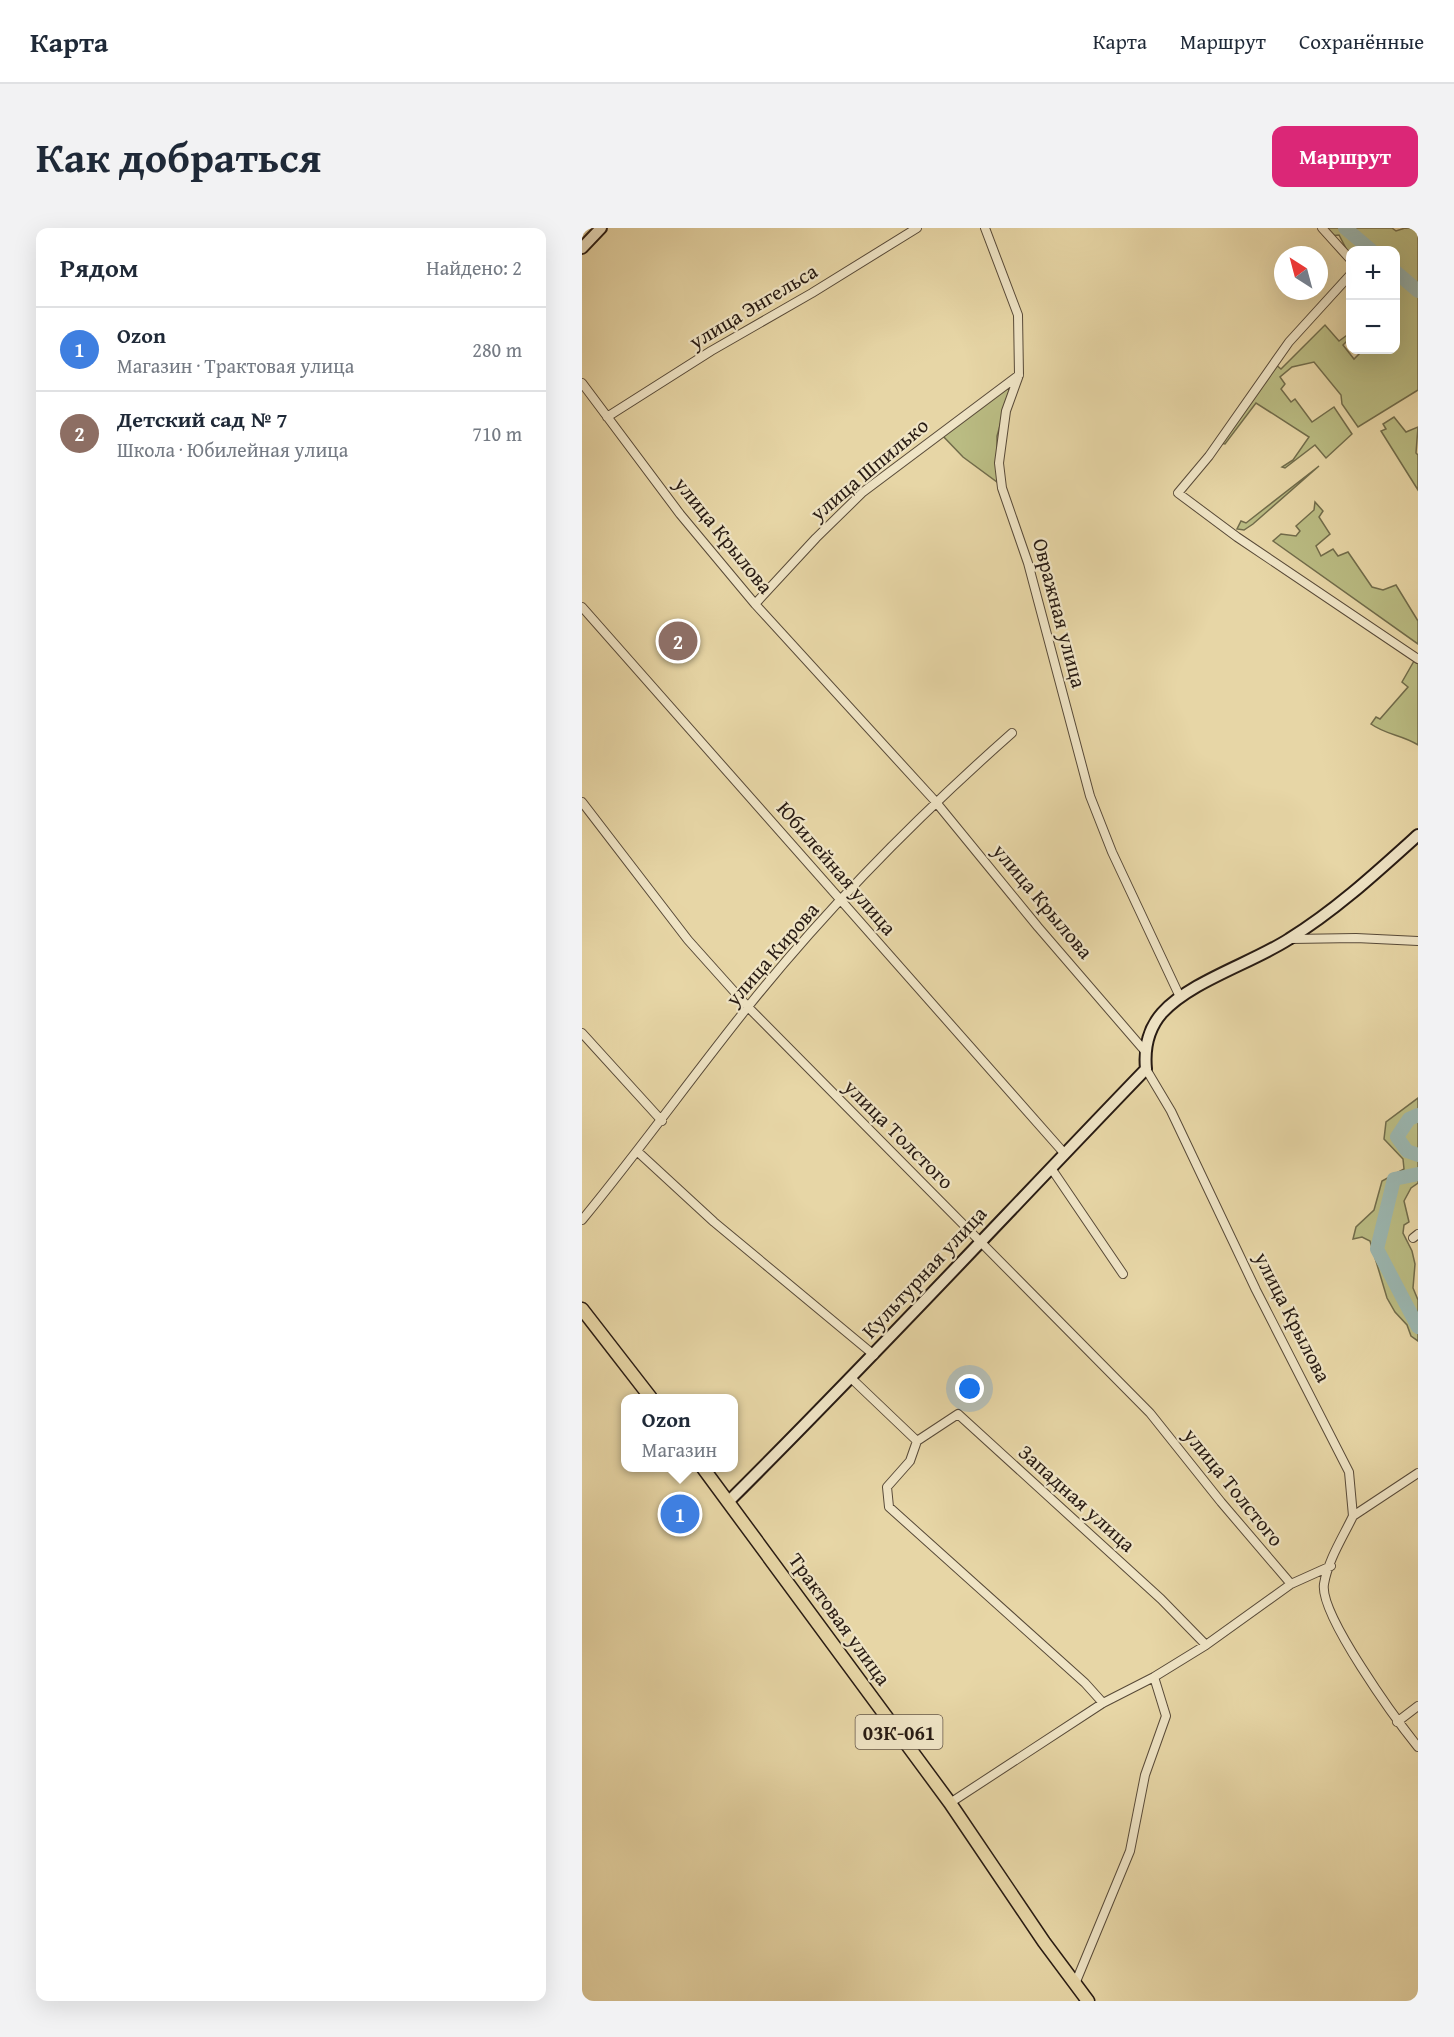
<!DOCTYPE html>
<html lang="ru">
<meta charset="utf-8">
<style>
:root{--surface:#fff;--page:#f2f2f3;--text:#1f2937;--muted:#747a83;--line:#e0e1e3;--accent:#db2777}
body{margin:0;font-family:"Gentium Book Plus",serif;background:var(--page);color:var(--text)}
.controls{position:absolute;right:18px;top:18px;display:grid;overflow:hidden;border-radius:12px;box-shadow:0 6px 24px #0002}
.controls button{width:54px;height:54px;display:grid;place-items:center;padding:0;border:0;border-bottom:2px solid var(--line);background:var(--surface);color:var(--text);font:30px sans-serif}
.compass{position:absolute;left:692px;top:18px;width:54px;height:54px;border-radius:50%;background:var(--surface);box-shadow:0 6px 24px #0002;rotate:324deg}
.you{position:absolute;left:388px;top:1161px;width:21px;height:21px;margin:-15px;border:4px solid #fff;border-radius:50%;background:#1a73e8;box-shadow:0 0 0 9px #1a73e833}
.badge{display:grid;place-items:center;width:39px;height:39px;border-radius:50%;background:var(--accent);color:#fff;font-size:20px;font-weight:700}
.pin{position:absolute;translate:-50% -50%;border:3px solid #fff;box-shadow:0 2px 6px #0006}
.popup{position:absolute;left:39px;top:1166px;width:117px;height:78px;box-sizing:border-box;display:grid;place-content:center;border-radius:12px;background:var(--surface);filter:drop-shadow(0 2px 4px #0005);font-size:20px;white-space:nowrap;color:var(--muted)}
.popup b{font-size:22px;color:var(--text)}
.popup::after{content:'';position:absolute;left:50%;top:100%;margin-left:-12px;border:12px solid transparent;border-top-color:var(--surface)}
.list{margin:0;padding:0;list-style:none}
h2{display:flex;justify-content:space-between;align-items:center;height:78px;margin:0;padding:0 24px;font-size:26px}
h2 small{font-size:20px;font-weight:400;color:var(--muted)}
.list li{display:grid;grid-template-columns:39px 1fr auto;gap:18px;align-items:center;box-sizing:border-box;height:84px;padding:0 24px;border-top:2px solid var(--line)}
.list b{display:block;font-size:22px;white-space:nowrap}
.list p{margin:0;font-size:20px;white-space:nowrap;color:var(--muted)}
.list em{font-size:20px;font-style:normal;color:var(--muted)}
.map{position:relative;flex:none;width:836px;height:1773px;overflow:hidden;border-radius:12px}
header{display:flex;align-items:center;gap:36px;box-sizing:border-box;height:84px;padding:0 30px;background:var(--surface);border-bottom:2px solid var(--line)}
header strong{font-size:28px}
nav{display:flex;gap:33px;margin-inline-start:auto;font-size:21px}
.intro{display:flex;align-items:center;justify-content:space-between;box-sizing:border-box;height:144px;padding:0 36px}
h1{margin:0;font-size:42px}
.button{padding:15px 27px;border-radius:12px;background:var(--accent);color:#fff;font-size:21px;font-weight:700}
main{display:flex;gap:36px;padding:0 36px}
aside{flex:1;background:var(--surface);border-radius:12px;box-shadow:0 6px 24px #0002}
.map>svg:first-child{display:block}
</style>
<header>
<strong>Карта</strong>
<nav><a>Карта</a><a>Маршрут</a><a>Сохранённые</a></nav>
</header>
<div class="intro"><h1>Как добраться</h1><a class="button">Маршрут</a></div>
<main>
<aside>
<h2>Рядом<small>Найдено: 2</small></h2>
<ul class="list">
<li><span class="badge" style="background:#3f7fe0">1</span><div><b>Ozon</b><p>Магазин · Трактовая улица</p></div><em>280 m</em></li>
<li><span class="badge" style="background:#8d6e63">2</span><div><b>Детский сад № 7</b><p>Школа · Юбилейная улица</p></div><em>710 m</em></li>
</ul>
</aside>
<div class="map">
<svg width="836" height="1773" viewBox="0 0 836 1773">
<rect width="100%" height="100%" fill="#e7d6a6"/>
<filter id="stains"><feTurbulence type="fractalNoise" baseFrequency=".00333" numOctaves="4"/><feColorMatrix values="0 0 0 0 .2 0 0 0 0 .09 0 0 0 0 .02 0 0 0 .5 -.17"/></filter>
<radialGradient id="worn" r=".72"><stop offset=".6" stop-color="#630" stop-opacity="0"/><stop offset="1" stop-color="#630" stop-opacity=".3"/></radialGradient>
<path fill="#babc83" stroke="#716c4b" stroke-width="1.5" d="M740,0H810L814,3L823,0L836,1V162L776,199L760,176L759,167L732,134L710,139L698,149L703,156L699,161L709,174L713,171L730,194L752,179L770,206L744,230L733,217L703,240L700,239L711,232L727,209L674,175L643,216L637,215L693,136L699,141L743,97L757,113L768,105V110L761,117L772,131L779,124L777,122H814V22H768V28L757,7L747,8Z
M429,158L415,208V254L381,229L360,207Z
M812,189L824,204L836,199L834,225L836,227V262L799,203L804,201L801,196Z
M737,238L671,296L662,302L655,301L659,293L664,295Z
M733,274L741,283L737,289L748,306L734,318L739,328L751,321L756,328L766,324L790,359L801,362L814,357L836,393V416L691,313L699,306L714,308L718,303L714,298L732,282Z
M832,433L836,436V517C821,507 804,507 789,496L794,489L798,491L826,459L820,454Z
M836,870V955L829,960L822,973L827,994L822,997L821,1005L830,1023L833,1036L831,1060L836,1072V1113L829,1108L825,1097L813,1084L805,1070L788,1013L780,1009L771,1011L774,999L792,982L800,953L822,941L821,931L802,911L804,894Z"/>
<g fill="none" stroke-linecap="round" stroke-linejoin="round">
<path stroke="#9bb7b1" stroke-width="14" d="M763,0L789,22
M814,44L836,63
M836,887L827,891L815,909L825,923L836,927
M836,946L812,951L795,1021L836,1099"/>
<g stroke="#584a38" stroke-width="10">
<path id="street" d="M403,0L436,87L437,147L424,183L417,235L420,260L446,335L508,568L530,624L598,769
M740,0L768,31
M768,47L707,114L627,228L596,265L655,309L836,431
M0,155L98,286L173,376L353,573L456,699L562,822
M25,189L129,123L230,65L335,0
M173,376L234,310L281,264L437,147
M0,379L482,925
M0,574L106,712L166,779L568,1185L639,1274L709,1356L749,1338
M709,711L774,710L836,713
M0,805L80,893
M564,841L589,883L674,1062L767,1244L771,1288
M56,924L132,994L292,1127
M469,940L541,1046
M0,992C57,923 109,850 165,780C245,680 335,589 430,505
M831,1010L836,1006
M270,1151L335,1213L376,1186L579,1371L624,1417
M335,1213L328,1233L305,1259L307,1279L503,1455L521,1475
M771,1288C761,1309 746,1332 742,1356C737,1386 815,1493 836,1519
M771,1288L836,1245
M815,1494L836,1478
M368,1575L521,1475L572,1449L624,1417L709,1356
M493,1756L548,1623L563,1547L584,1488L572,1449"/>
</g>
<g stroke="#281b13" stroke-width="14">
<path id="secondary" d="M0,20L19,0
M147,1273C289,1132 425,985 564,841C562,820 566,801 580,785C609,753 670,735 707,711C754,682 795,644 836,607"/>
</g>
<g stroke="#281b13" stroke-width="15">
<path id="primary" d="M0,1081L69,1170
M121,1240L368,1575L462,1714L506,1773"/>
</g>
<use href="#street" stroke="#efe4c5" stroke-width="8"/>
<use href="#secondary" stroke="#efe4c5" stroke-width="10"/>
<use href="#primary" stroke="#e7d6a6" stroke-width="12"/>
</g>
<g text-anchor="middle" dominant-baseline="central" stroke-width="4.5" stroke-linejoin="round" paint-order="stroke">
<rect fill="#efe4c5" stroke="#645748" stroke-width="1.5" x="273.5" y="1487" width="87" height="34" rx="4.5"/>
<g font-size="20" font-weight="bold" fill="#281b13">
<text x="317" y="1504">03К-061</text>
</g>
<g font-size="21" fill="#281b13" stroke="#efe4c5">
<text transform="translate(171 78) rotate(-31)">улица Энгельса</text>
<text transform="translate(287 241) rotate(-40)">улица Шпилько</text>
<text transform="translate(142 307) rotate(51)">улица Крылова</text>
<text transform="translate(478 385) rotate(75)">Овражная улица</text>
<text transform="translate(255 640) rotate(49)">Юбилейная улица</text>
<text transform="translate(461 673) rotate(50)">улица Крылова</text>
<text transform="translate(190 726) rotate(-49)">улица Кирова</text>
<text transform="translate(317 906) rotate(45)">улица Толстого</text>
<text transform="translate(342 1044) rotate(-47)">Культурная улица</text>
<text transform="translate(711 1089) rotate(63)">улица Крылова</text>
<text transform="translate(652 1259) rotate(51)">улица Толстого</text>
<text transform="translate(495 1270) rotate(42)">Западная улица</text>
<text transform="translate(258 1391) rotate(54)">Трактовая улица</text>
</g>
</g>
<rect width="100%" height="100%" filter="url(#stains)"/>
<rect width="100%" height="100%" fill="url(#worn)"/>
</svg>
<div class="controls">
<button>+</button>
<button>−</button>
</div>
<svg class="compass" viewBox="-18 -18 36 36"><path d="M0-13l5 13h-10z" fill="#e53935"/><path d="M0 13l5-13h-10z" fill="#747a83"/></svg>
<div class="you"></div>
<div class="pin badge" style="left:98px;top:1286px;background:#3f7fe0">1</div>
<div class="popup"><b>Ozon</b>Магазин</div>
<div class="pin badge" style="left:96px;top:413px;background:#8d6e63">2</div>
</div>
</main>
